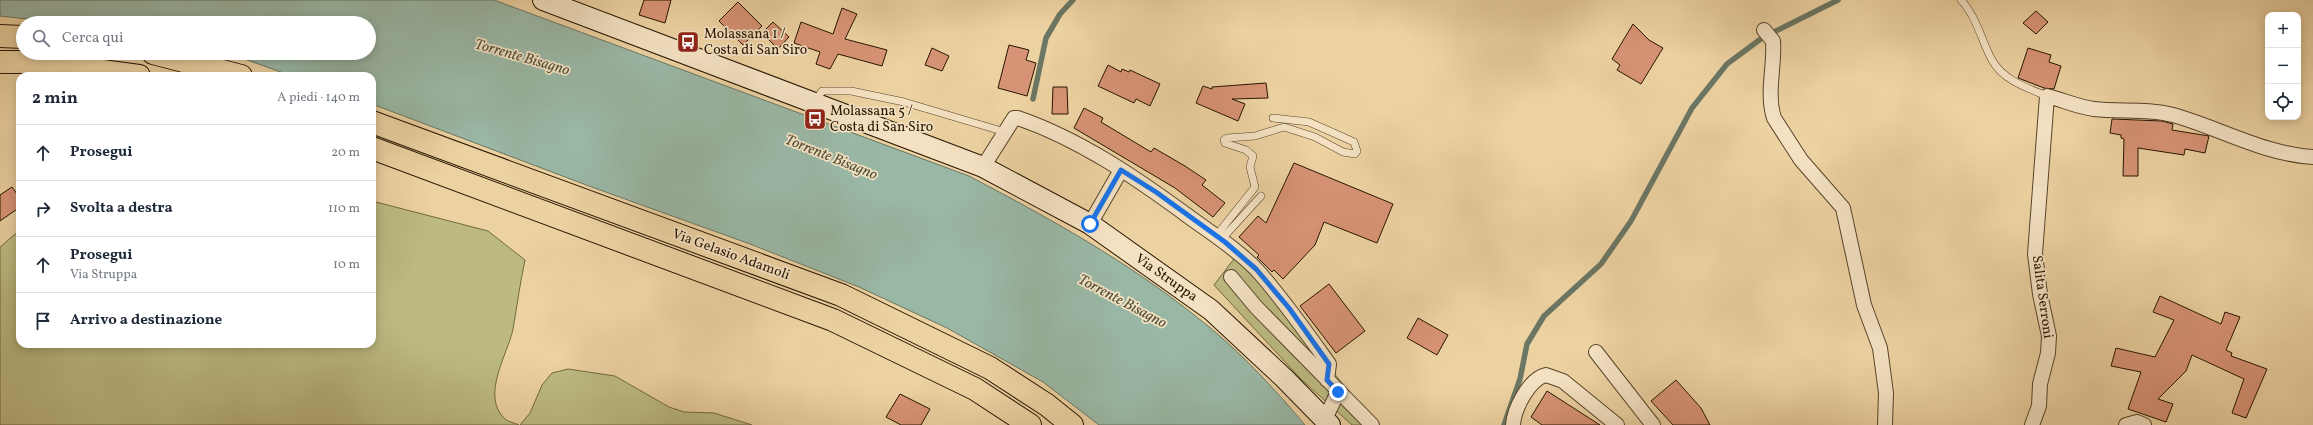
<!DOCTYPE html>
<html lang="it">
<meta charset="utf-8">
<style>
:root{--surface:#fff;--page:#f2f2f3;--text:#1f2937;--muted:#747a83;--line:#e0e1e3}
body{margin:0;font-family:Vollkorn,serif;background:var(--page);color:var(--text)}
.controls{position:absolute;right:12px;top:12px;display:grid;overflow:hidden;border-radius:8px;box-shadow:0 2px 10px #0003}
.controls button{width:36px;height:36px;display:grid;place-items:center;padding:0;border:0;border-bottom:1px solid var(--line);background:var(--surface);color:var(--text);font:20px sans-serif}
.stop{position:absolute;width:12px;height:12px;margin:-9px;border:3px solid #1a73e8;border-radius:50%;background:#fff}
.stop.end{background:#1a73e8;border-color:#fff;box-shadow:0 1px 4px #0008}
.list{margin:0;padding:0;list-style:none}
h2{display:flex;justify-content:space-between;align-items:center;height:52px;margin:0;padding:0 16px;font-size:17px}
h2 small{font-size:13px;font-weight:400;color:var(--muted)}
.list li{display:grid;grid-template-columns:26px 1fr auto;gap:12px;align-items:center;box-sizing:border-box;height:56px;padding:0 16px;border-top:1px solid var(--line)}
.list b{display:block;font-size:15px;white-space:nowrap}
.list p{margin:0;font-size:13px;white-space:nowrap;color:var(--muted)}
.list em{font-size:13px;font-style:normal;color:var(--muted)}
.icon{flex:none;width:22px;height:22px;fill:none;stroke:currentColor;stroke-width:2;stroke-linecap:round;stroke-linejoin:round}
.map{position:relative;flex:none;width:2313px;height:425px;overflow:hidden}
.search{position:absolute;background:var(--surface);box-shadow:0 2px 10px #0003;left:16px;top:16px;width:360px;height:44px;display:flex;align-items:center;gap:10px;box-sizing:border-box;padding:0 14px;border-radius:22px;color:var(--muted);font-size:15px}
.panel{position:absolute;background:var(--surface);box-shadow:0 2px 10px #0003;left:16px;top:72px;width:360px;height:276px;border-radius:12px}
.map>svg:first-child{display:block}
</style>
<div class="map">
<svg width="2313" height="425" viewBox="0 0 2313 425">
<rect width="100%" height="100%" fill="#ecd1a1"/>
<filter id="stains"><feTurbulence type="fractalNoise" baseFrequency=".005" numOctaves="4"/><feColorMatrix values="0 0 0 0 .2 0 0 0 0 .09 0 0 0 0 .02 0 0 0 .5 -.17"/></filter>
<radialGradient id="worn" r=".72"><stop offset=".6" stop-color="#630" stop-opacity="0"/><stop offset="1" stop-color="#630" stop-opacity=".3"/></radialGradient>
<path fill="#bcba81" stroke="#726840" d="M372,201L488,231L525,260C520,283 517,306 513,329C508,354 480,396 505,419C508,422 515,423 519,425H0V247L20,230V344H372Z
M1237,255L1365,411L1369,425H1352L1301,379L1214,285Z
M568,369L615,376L669,407L684,412L714,413L752,425H520L530,413L542,385L552,373Z"/>
<path fill="#99b7a5" stroke="#6b7663" d="M0,0H494L969,176C1049,218 1127,261 1198,318C1238,349 1273,387 1305,425H1099L1043,382L947,328L859,287L750,244L589,186L372,104V76H292L228,53H369V23H63L0,16Z"/>
<g fill="none" stroke-linecap="round" stroke-linejoin="round">
<path stroke="#6b7663" stroke-width="5.5" d="M1033,99L1046,38L1060,14L1073,0
M1504,425L1520,379L1527,344L1544,316L1601,264L1631,221L1692,108L1727,64L1762,38L1838,0"/>
</g>
<path fill="#d79375" stroke="#271500" d="M644,0H671L665,23L639,15Z
M738,2L762,26L743,45L719,21Z
M842,8L857,14L845,39L887,50L882,66L838,54L830,69L816,64L820,52L794,43L801,22L833,34Z
M2036,11L2048,22L2036,34L2023,23Z
M773,22L789,37L778,49L762,33Z
M1633,24L1649,40L1663,48L1641,84L1617,70L1620,65L1612,59Z
M1009,45L1029,50L1026,60L1036,63L1027,96L998,88Z
M932,48L949,56L942,71L925,65Z
M2028,48L2051,55L2049,62L2061,66L2054,89L2044,88L2018,78Z
M1108,65L1121,72L1122,69L1129,72L1130,70L1160,84L1150,106L1136,99L1134,103L1098,86Z
M1266,83L1268,98L1232,99L1245,104L1238,121L1196,103L1203,86L1212,89V87Z
M1053,87H1067L1068,114H1052Z
M1084,108L1103,118L1101,122L1151,152L1154,148L1185,166L1206,180L1202,185L1225,203L1213,217L1175,188L1074,128Z
M2112,119L2162,121L2173,124L2172,130L2209,136L2205,153L2185,149L2184,155L2138,148V176H2123L2124,139L2121,138V135L2110,133Z
M1294,163L1393,204L1377,243L1324,222L1315,245L1283,279L1274,270L1272,272L1257,257L1259,255L1239,237L1258,216L1266,223Z
M12,187L20,198V207L0,221V195Z
M1329,284L1365,331L1336,353L1300,306Z
M2160,296L2221,324L2225,312L2240,317L2226,350L2232,353L2231,356L2267,369L2246,418L2232,413L2244,379L2192,355L2186,371L2158,399L2173,404L2166,422L2128,409L2141,372L2111,366L2116,348L2155,357L2174,320L2153,312Z
M1418,318L1448,335L1437,355L1407,338Z
M1676,380L1701,408L1710,425H1673L1651,401Z
M1547,391L1600,425H1542L1531,417Z
M900,394L930,409L921,425H901L886,417Z"/>
<g fill="none" stroke-linecap="round" stroke-linejoin="round">
<g stroke="#584428" stroke-width="8">
<path id="lane" d="M1961,0C1977,17 1981,40 1992,60C2003,80 2027,88 2047,96
M815,102L822,91H851L904,102L1005,132
M1216,236L1255,187L1250,167L1253,156L1246,150L1225,143L1224,140L1227,138L1255,136L1284,127L1315,137L1343,152L1355,154L1357,151L1354,142L1309,122L1273,118
M1221,240L1261,196"/>
</g>
<g stroke="#584428" stroke-width="16">
<path id="street" d="M1764,30L1773,41C1775,66 1766,93 1774,118L1801,160L1843,208L1864,305L1880,348L1886,393L1885,425
M983,167L1014,118H1018C1079,139 1135,177 1188,216C1211,233 1237,249 1257,270C1283,299 1306,332 1329,364L1327,380
M1090,224L1121,170
M1231,277L1256,307L1372,425
M1596,352L1653,425
M1325,419L1338,392
M1513,425C1514,409 1529,379 1546,375L1563,381L1617,425
M2032,425L2039,406L2040,384L2048,353L2049,336L2040,294L2035,254L2047,96C2063,100 2078,107 2094,109C2120,112 2147,108 2173,115C2220,128 2263,154 2313,157
M2126,425L2137,422L2144,425"/>
</g>
<g stroke="#271500" stroke-width="22">
<path id="secondary" d="M543,0L983,167L1090,224L1211,310L1284,378L1330,425"/>
</g>
<g stroke="#271500" stroke-width="24">
<path id="primary" d="M0,36L23,37
M153,53L241,76
M0,62H35L139,76
M372,122L841,295L990,368L1047,405L1072,425
M372,148L833,320L975,389L1030,425"/>
</g>
<use href="#lane" stroke="#f3e1c2" stroke-width="7"/>
<use href="#street" stroke="#f3e1c2" stroke-width="14"/>
<use href="#secondary" stroke="#f3e1c2" stroke-width="20"/>
<use href="#primary" stroke="#ecd1a1" stroke-width="22"/>
</g>
<g fill="none" stroke-linecap="round" stroke-linejoin="round">
<path stroke="#1a73e8" stroke-width="5" d="M1090,224L1121,170L1156,192L1225,242L1256,269L1289,308L1329,364L1327,380L1338,392"/>
</g>
<defs>
<g id="bus-square" transform="scale(1.15)"><rect x="-9" y="-9" width="18" height="18" rx="4" fill="#8f2418" stroke="#f3e1c2"/><path d="M-5-6H5V4H4V6H2V4H-2V6H-4V4H-5ZM-3.5-4V0h7V-4ZM-3.5 1.2v1.5H-2V1.2ZM2 1.2v1.5H3.5V1.2Z" fill="#fff"/></g>
</defs>
<g fill-rule="evenodd">
<use href="#bus-square" x="688" y="42"/>
<use href="#bus-square" x="815" y="119"/>
</g>
<g text-anchor="middle" dominant-baseline="central" stroke-width="3.5" stroke-linejoin="round" paint-order="stroke">
<g font-size="14" fill="#271500" stroke="#f3e1c2" text-anchor="start">
<text x="704" y="34">Molassana 1 /<tspan x="704" dy="16">Costa di San Siro</tspan></text>
<text x="830" y="111">Molassana 5 /<tspan x="830" dy="16">Costa di San Siro</tspan></text>
</g>
<g font-size="14" fill="#271500" stroke="#f3e1c2">
<text transform="translate(731 255) rotate(20)">Via Gelasio Adamoli</text>
<text transform="translate(1166 278) rotate(35)">Via Struppa</text>
<text transform="translate(2042 297) rotate(82)">Salita Serroni</text>
</g>
<g font-size="15" font-style="italic" fill="#4f4e3a" stroke="#f3e1c2">
<text transform="translate(522 58) rotate(16)">Torrente Bisagno</text>
<text transform="translate(831 158) rotate(22)">Torrente Bisagno</text>
<text transform="translate(1122 302) rotate(28)">Torrente Bisagno</text>
</g>
</g>
<rect width="100%" height="100%" filter="url(#stains)"/>
<rect width="100%" height="100%" fill="url(#worn)"/>
</svg>
<div class="controls">
<button>+</button>
<button>−</button>
<button><svg class="icon" aria-label="locate" viewBox="0 0 24 24"><circle cx="12" cy="12" r="6"/><path d="M12 2v4M12 18v4M2 12h4M18 12h4"/></svg></button>
</div>
<div class="stop" style="left:1090px;top:224px"></div>
<div class="stop end" style="left:1338px;top:392px"></div>
<div class="search"><svg class="icon" aria-label="search" viewBox="0 0 24 24"><circle cx="10" cy="10" r="6"/><path d="M15 15l6 6"/></svg>Cerca qui</div>
<section class="panel">
<h2>2 min<small>A piedi · 140 m</small></h2>
<ul class="list">
<li><svg class="icon" aria-label="ahead" viewBox="0 0 24 24"><path d="M12 20V5M6 11l6-6 6 6"/></svg><div><b>Prosegui</b></div><em>20 m</em></li>
<li><svg class="icon" aria-label="right" viewBox="0 0 24 24"><path d="M7 20v-9h11M14 6l5 5-5 5"/></svg><div><b>Svolta a destra</b></div><em>110 m</em></li>
<li><svg class="icon" aria-label="ahead" viewBox="0 0 24 24"><path d="M12 20V5M6 11l6-6 6 6"/></svg><div><b>Prosegui</b><p>Via Struppa</p></div><em>10 m</em></li>
<li><svg class="icon" aria-label="arrive" viewBox="0 0 24 24"><path d="M6 21V4h12l-3 4 3 4H6"/></svg><div><b>Arrivo a destinazione</b></div></li>
</ul>
</section>
</div>
